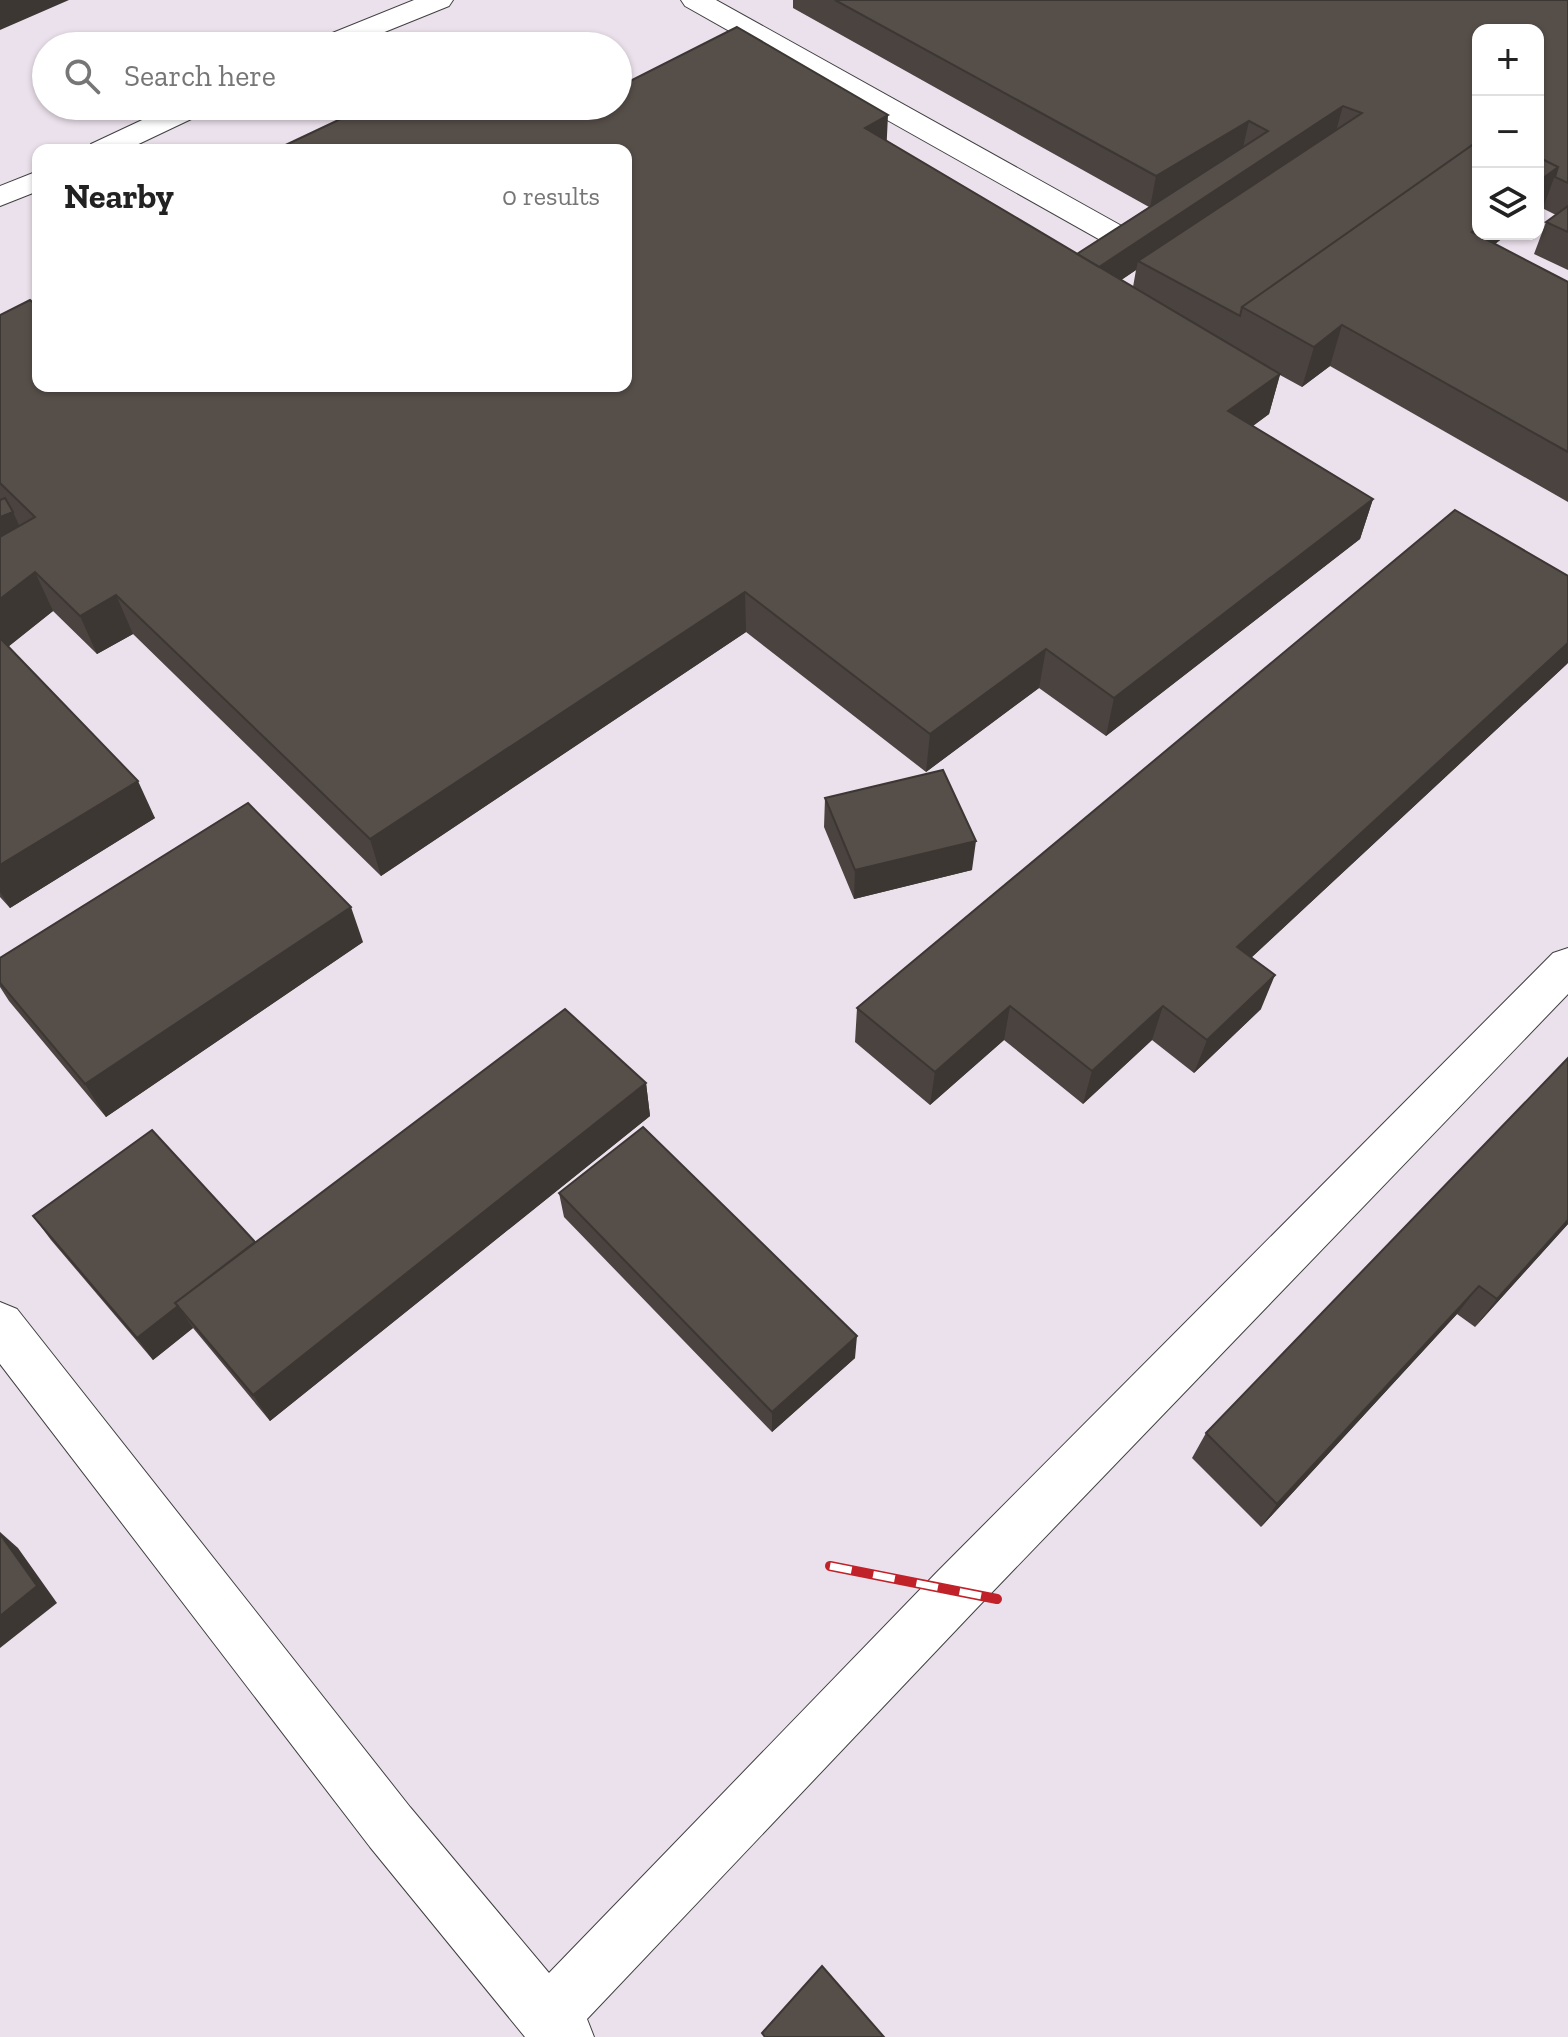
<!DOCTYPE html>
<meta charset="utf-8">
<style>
:root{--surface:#fff;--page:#f2f2f2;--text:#222;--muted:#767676;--line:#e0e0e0}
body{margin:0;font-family:"Zilla Slab",serif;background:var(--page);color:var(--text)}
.controls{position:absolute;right:24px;top:24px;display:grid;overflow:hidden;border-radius:16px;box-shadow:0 2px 6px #0004}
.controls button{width:72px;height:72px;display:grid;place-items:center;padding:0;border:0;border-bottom:2px solid var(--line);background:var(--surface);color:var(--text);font:40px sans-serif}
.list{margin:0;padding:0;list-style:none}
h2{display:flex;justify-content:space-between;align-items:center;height:104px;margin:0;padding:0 32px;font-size:34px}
h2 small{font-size:26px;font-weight:400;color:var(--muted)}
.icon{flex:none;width:44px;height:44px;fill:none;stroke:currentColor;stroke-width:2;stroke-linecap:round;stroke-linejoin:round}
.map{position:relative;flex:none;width:1568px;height:2037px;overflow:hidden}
.search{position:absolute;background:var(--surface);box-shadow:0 2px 6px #0004;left:32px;top:32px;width:600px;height:88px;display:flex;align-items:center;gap:20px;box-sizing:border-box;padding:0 28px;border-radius:44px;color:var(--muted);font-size:30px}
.panel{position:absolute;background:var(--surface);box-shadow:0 2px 6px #0004;left:32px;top:144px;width:600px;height:248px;border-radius:16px}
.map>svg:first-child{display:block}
</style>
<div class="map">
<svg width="1568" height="2037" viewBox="0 0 1568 2037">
<rect width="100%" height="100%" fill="#fffbed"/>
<path fill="#ebe1ec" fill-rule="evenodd" d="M0,0H1568V2037H0ZM1478,30H1538V234H1478ZM46,46H618V106H46ZM38,150H626V386H38Z"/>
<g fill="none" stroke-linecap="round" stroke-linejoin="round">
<g stroke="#404040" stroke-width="2">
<path id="minor" d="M414,0H453L449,6L350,46H311L315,40Z
M681,0H716L1172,254L1177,261L1172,268L1161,271L1150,268L685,6Z
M172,106H211L206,112L126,150H87L91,144Z
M38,171V191L0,206V186Z
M1568,948V994L975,1610L587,2019L594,2037H525L370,1847L0,1364V1302L17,1309L410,1807L549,1973L937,1572L1553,953Z"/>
</g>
<use href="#minor" fill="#fff" fill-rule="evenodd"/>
<g stroke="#c12128" stroke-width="10">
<path id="rail" d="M830,1566L997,1599"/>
</g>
<use href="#rail" stroke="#fff" stroke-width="7" stroke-dasharray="22" stroke-linecap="butt"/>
</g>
<path fill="#4a433f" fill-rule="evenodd" d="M793,0H1568V270L1534,254L1546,222L1556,215L1542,208L1478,234H1508L1495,244L1568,282V502L1330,366L1302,387L1280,375L1269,414L1253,426L1373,499L1360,539L1106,736L1039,688L926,772L746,632L381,876L133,634L97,654L53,611L8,647L155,818L10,908L0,897V315L38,386H626L887,141L1077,254L1149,207L793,8ZM1136,270L1133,287L1121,280Z
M1568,663L1251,958L1261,1009L1194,1073L1152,1040L1083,1104L1004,1040L930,1105L855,1042L857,1008Z
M825,798L972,870L854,899L824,827Z
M363,942L106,1117L9,1001L0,987V958Z
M1568,1058V1224L1475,1327L1457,1314L1261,1527L1192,1458L1206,1433Z
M646,1083L650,1116L270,1421L193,1328L153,1360L51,1240L33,1216L255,1242Z
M559,1193L855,1358L772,1432L564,1217Z"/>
<path fill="#3c3733" d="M0,0H69L0,30Z
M1343,106L1334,138L1138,261L1136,270L1086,304L1091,272Z
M888,115L886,156L865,128Z
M1249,121L1242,152L1150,208L1156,176Z
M1558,167L1543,208L1538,211V182Z
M1478,227V234H1508L1457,273L1472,232Z
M1342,325L1330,366L1302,387L1314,347Z
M1280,374L1269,414L1218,451L1228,411Z
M1373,499L1360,539L1106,736L1114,698Z
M13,512L27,543L0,554V517Z
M35,572L53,611L0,653V599Z
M745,592L746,632L381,876L370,839Z
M116,595L133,634L97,654L80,616Z
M1568,643V663L1225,982L1237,947Z
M1046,649L1039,688L926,772L930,734Z
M138,781L155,818L10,908L0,892V865Z
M976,841L972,870L854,899L855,870Z
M351,907L363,942L106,1117L85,1084Z
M1275,975L1261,1009L1194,1073L1207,1040Z
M1010,1006L1004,1040L930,1105L935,1072Z
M1163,1006L1152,1040L1083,1104L1092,1071Z
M646,1083L650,1116L270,1421L253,1395Z
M1568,1220V1224L1475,1327L1497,1299Z
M1479,1286L1457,1314L1261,1527L1277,1504Z
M178,1306L193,1328L153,1360L137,1338Z
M857,1336L855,1358L772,1432V1412Z
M0,1532L18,1548L57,1603L0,1648Z"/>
<path fill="#564e49" stroke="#3c3733" stroke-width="2" d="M835,0H1568V183L1555,177L1558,167L1538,157V30H1478V141L1242,307L1240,316L1138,261L1362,113L1343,106L1099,267L1077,254L1268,131L1249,121L1156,176Z
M737,27L888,115L865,128L1280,374L1228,411L1373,499L1114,698L1046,649L930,734L745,592L370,839L116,595L80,616L35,572L0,599V537L35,517L0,483V315L30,300L38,307V386H626V150H275L368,106H618V87Z
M506,40L515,46H495Z
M1478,141V227L1472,232L1568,282V452L1342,325L1314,347L1242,307Z
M1538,157L1558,167L1538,182Z
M1568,206V232L1546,222Z
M5,498L13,512L0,517V500Z
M1455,510L1568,576V643L1237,947L1275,975L1207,1040L1163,1006L1092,1071L1010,1006L935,1072L857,1008Z
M0,638L138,781L0,865Z
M943,770L976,841L855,870L825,798Z
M248,803L351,907L85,1084L0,983V958Z
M565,1009L646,1083L253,1395L175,1303Z
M1568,1058V1220L1497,1299L1479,1286L1277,1504L1206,1433Z
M643,1127L857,1336L772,1412L559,1193Z
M152,1130L255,1242L175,1303L178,1306L137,1338L33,1216Z
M0,1534L37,1586L0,1616Z
M822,1966L884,2037H765L762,2033Z"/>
</svg>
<div class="controls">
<button>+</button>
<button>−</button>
<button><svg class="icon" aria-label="layers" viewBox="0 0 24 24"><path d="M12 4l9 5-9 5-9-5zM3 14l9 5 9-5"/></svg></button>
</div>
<div class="search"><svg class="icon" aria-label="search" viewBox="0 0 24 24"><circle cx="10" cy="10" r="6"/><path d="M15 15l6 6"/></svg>Search here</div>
<section class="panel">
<h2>Nearby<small>0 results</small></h2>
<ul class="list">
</ul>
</section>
</div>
